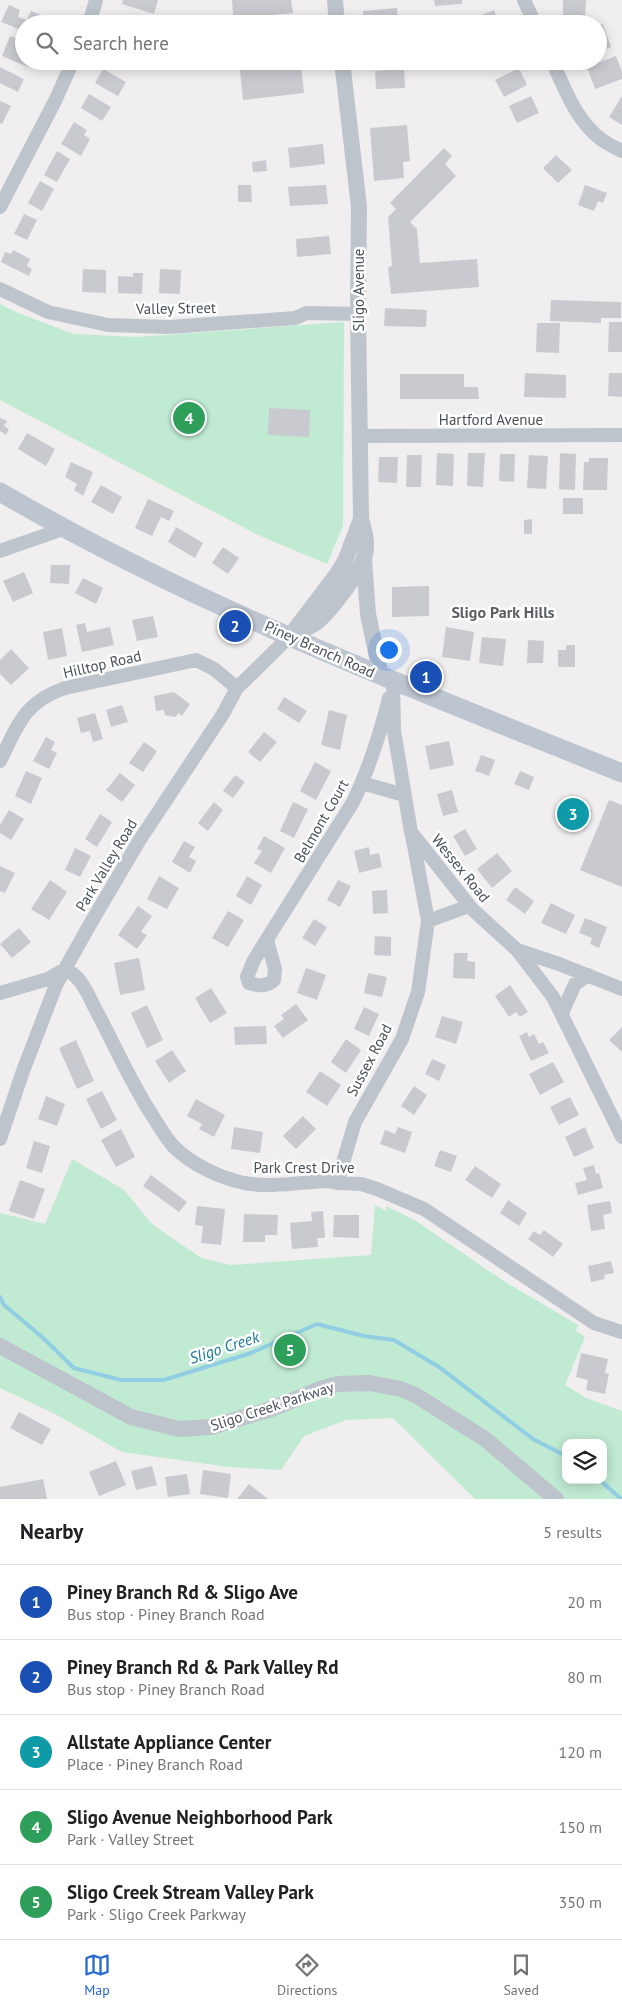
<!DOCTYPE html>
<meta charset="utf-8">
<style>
:root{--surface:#fff;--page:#f2f2f2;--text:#202124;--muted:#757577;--line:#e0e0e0;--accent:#296ace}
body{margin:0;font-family:"PT Sans",sans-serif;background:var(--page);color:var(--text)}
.controls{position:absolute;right:15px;bottom:15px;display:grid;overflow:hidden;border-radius:10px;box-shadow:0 2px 12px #0003}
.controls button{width:45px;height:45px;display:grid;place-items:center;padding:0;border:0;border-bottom:1px solid var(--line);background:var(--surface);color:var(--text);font:25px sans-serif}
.you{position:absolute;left:388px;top:649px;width:18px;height:18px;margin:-12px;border:4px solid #fff;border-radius:50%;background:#1a73e8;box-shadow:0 0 0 8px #1a73e833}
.badge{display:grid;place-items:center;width:32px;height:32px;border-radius:50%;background:var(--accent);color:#fff;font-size:16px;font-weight:700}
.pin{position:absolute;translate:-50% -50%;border:2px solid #fff;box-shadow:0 1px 5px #0006}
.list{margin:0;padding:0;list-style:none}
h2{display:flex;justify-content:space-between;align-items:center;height:65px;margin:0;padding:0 20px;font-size:21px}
h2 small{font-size:16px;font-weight:400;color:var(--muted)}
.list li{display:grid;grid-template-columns:32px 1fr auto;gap:15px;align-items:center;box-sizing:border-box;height:75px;padding:0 20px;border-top:1px solid var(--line)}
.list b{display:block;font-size:19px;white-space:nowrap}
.list p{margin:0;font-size:16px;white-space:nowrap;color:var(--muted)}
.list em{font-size:16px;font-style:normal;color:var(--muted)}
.icon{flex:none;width:28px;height:28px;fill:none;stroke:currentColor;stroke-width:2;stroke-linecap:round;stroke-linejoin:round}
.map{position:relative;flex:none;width:622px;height:1499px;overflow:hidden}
.search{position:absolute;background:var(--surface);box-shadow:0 2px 12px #0003;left:15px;right:15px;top:15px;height:55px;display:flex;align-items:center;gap:12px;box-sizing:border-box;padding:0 18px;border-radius:28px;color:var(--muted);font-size:19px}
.sheet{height:440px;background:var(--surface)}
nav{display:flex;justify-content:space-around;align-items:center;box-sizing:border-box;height:70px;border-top:1px solid var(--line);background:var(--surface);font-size:14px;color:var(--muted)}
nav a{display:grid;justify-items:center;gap:2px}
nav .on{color:var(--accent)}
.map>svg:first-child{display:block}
</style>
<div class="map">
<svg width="622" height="1499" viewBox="0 0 622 1499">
<rect width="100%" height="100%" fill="#f0eeee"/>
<path fill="#c0ead2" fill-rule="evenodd" d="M0,304L18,313L74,334L138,337L344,322L343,526L327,564L258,535L0,400Z
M72,1159L124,1190L152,1224L201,1258L231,1265L371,1255L375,1205L386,1211V1206L416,1221L502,1280L578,1325L576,1331L585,1337L565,1385L586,1398L622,1411V1499H475L393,1418L346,1420L304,1436L281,1470L229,1467L122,1452L55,1414L0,1388V1213L45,1224ZM566,1443H603V1480H566Z"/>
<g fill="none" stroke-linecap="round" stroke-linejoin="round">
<path stroke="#91cee3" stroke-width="4" d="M0,1297L4,1305L41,1336L74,1368L121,1380H164L251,1353L317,1324L364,1336L394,1340L439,1367L533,1439L566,1456
M600,1480L621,1499"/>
</g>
<path fill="#c9cad0" d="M123,0H158L154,14L122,4Z
M232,0H291L293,13L262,16L263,24H234Z
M434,0H462V4L435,6Z
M563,0H586L585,18H575V23H563Z
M9,5L20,10L18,17L27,20L31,11L54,21L53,24H24V31L1,22Z
M397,8L398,24H364L363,11Z
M494,10L499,24H464V22Z
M119,16L143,22V24H117Z
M603,24L611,47L598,52V26Z
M10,36L24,41V61H31L28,67L2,56Z
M616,56L622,72V79L595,89L587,67Z
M239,61H267L268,68L301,65L304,93L243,100Z
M488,61H510L491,70Z
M0,67L24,79L18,92L0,83Z
M519,68L527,85L504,97L495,80Z
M103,69L126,82L118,96L95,83Z
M404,69L405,88L376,89L375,71Z
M89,94L111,107L102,121L81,108Z
M531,96L539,113L517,123L509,106Z
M622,96V125L609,117Z
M0,101L11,106L2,124L0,123Z
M74,122L87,130L84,135L90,139L81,156L61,144Z
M407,125L410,161L403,162L404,178L374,181L370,128Z
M323,144L325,164L290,168L288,148Z
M444,148L452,156L445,164L456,176L410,222L417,229L420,263L477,259L479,287L391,294L388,267L392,266L388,217L396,209L390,203Z
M57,151L70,159L57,182L44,175Z
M556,155L572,170L558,183L543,168Z
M266,160L267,171L253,172L252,162Z
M40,181L54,189L42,211L28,203Z
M238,185H251L252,202H238Z
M326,185L328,204L290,206L288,187Z
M585,185L607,193L603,203L598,201L594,211L578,205Z
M24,214L37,220L27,240L14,234Z
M329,236L331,254L297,257L296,239Z
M13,250L30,259L27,266L32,269L29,276L1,262L5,252L11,254Z
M83,269L106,270V293L82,292Z
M160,269L181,270L180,294L159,293Z
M133,273H143L142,294L118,293V276L133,277Z
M551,300L621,302V318H601V323L550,321Z
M385,308L427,310L426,327L384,326Z
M609,322H622V352H608Z
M537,323H560L559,353L536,352Z
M525,373L566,375V398L524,397Z
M609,373H622V397L608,396Z
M400,374H464V387H478L479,399H400Z
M269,408L310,410L309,437L268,435Z
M0,418L7,421L4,426L9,429L6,435L0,431Z
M27,433L55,449L46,466L18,449Z
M437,453L454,454L453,486L436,485Z
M468,453H485L483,487L467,486Z
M560,453L576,454L575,490L559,489Z
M500,454H515L514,482L499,481Z
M407,455H422L421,487H406Z
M529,455L548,456L546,489L527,488Z
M379,457H398L397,483L378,482Z
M589,458H608L607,490H583L584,462H589Z
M71,462L93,472L83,496L74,490L77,484L65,477Z
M101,485L122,497L113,514L91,502Z
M563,498H583V514H563Z
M148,499L174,511L169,521L161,517L152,536L135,528Z
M532,519V534H524V520Z
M176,527L203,543L195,558L168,542Z
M223,547L239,558L228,574L212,563Z
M51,565H70L69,584L50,583Z
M24,572L33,593L13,602L3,581Z
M83,578L103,588L96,604L75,593Z
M429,586V616L392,617V587Z
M153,616L158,637L137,641L132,620Z
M85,623L87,632L110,627L114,645L82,652L76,625Z
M446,627L474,632L470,661L442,657Z
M62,628L67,656L48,660L43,632Z
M482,637L506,639L503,666L479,663Z
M528,640L544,641L543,663H527Z
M566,645H575V667H558V650H566Z
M11,649L29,668L11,685L0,674V660Z
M174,692L190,704L182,716L179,713L175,717L165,715L164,710L156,711L154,696Z
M284,697L307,711L299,723L277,709Z
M122,705L128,722L111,727L106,710Z
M329,710L347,715L340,750L321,745Z
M95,713L103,739L93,742L90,731L81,733L77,718Z
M264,732L277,742L260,762L248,752Z
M46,737L55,742L51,750L57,753L49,769L33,761Z
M449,741L454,765L430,770L425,746Z
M144,742L157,751L143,772L129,763Z
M481,755L495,760L489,776L475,771Z
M315,762L331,771L316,800L300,791Z
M26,771L42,778L31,804L15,796Z
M520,771L534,777L529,790L514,784Z
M120,773L135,785L122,802L106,790Z
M235,775L245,782L233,798L223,791Z
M452,790L458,812L443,816L437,794Z
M562,799L592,810L585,829L555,818Z
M609,800L622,805V887L580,870Z
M214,802L223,810L208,831L198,823Z
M293,802L308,809L294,838L280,831Z
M9,810L24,819L11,840L0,833V825Z
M100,814L112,822L97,847L85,839Z
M465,829L477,849L465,856L453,836Z
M264,836L285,848L271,873L254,863L262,851L257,849Z
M184,841L195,847L189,857L196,861L190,873L172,862Z
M369,847L370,855L379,853L382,867L359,873L354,851Z
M75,848L91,856L80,877L65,870Z
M497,853L512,871L492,888L477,869Z
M0,866L15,873L5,893L0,891Z
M159,876L179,888L167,909L147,899Z
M247,876L262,885L251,905L236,896Z
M50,880L67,892L49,920L31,909Z
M338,880L351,886L340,907L327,900Z
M515,887L534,901L525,914L506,900Z
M387,890L388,913L373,914L372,891Z
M551,903L575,915L566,934L541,923Z
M138,906L152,916L141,932L147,935L137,949L118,935Z
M228,911L244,920L228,947L212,938Z
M585,918L607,927L599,948L590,944L592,938L579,933Z
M314,919L327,927L315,946L302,938Z
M19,928L31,942L12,958L0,944Z
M375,936L391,937V956L374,955Z
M454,953H468L467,961L475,962V979L453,978Z
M139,958L145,990L120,995L114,963Z
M306,968L326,975L317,1000L297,993Z
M368,973L387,977L382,997L364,993Z
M510,985L528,1012L520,1017L516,1012L509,1017L495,996Z
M211,988L227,1013L210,1023L195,998Z
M296,1004L308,1020L283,1038L274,1026L284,1019L281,1015Z
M147,1005L163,1040L147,1048L131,1013Z
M364,1007L379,1014L369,1036L354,1029Z
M442,1016L463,1022L456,1044L435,1037Z
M266,1026L267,1044L235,1045L234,1027Z
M622,1027V1052L609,1040Z
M527,1032L529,1037L534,1034L539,1044L543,1042L549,1053L531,1061L519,1036Z
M346,1039L361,1050L346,1073L331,1062Z
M76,1040L94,1081L77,1089L59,1048Z
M172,1050L186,1071L169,1083L155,1061Z
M432,1059L446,1065L439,1081L425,1074Z
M553,1062L564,1082L540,1095L529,1074Z
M320,1071L341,1085L327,1106L306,1092Z
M414,1086L427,1095L414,1115L401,1106Z
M102,1091L117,1120L101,1129L86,1099Z
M46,1096L65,1104L57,1126L38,1119Z
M570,1097L579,1115L559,1125L550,1107Z
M196,1099L225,1115L214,1137L199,1129L202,1124L187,1116Z
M303,1116L316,1129L296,1149L283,1136Z
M234,1127L263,1132L260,1153L231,1149Z
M398,1127L412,1132L405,1153L380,1144L385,1130L395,1134Z
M585,1127L594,1148L574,1157L565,1137Z
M121,1129L135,1157L116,1167L101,1140Z
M34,1141L50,1146L42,1173L26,1168Z
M440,1150L457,1156L451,1172L434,1166Z
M594,1165L596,1174L599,1173L603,1188L578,1195L575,1183L587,1180L583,1168Z
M475,1166L501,1184L492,1198L465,1180Z
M151,1175L187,1202L179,1212L143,1186Z
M20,1180L45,1189L34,1219L9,1211Z
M508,1200L527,1213L519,1226L500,1213Z
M610,1201L612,1213L603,1215L605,1229L591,1231L587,1205Z
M197,1206L225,1209L221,1245L201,1243L203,1226L195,1225Z
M323,1211L325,1238H317L318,1247L292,1249L290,1223L312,1221L311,1212Z
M244,1214L278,1215L277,1235H265V1242H243Z
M334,1215H359V1238L333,1237Z
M544,1230L563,1244L553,1257L528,1239L534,1231L540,1235Z
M611,1261L614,1273L604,1275L605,1279L591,1282L588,1266Z
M581,1353L608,1359L605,1373L609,1374L605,1394L586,1390L588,1380L576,1377Z
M19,1412L51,1429L42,1445L10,1428Z
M116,1461L126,1485L99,1496L89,1472Z
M152,1466L157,1485L136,1490L131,1471Z
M203,1470L231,1474L228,1498L200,1494Z
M187,1474L190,1494L168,1497L165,1477Z
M43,1479L47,1499H0V1487Z
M249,1484L268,1499H237Z"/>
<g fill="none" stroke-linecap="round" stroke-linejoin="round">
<path stroke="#bdc4cb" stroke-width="14" d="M524,0L535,24
M89,24L96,0
M552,61C565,89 576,121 602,140C608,144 615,148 622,151
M0,207L55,101L73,61
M0,289L48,312L108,325L169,327L295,318L307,313L358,314
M360,436L622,435
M0,551L63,529
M393,681L394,731L411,832L472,909L517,950L559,964L622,989
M0,761C18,725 24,702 65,688L196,660L214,669L237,688
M362,783L404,795
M428,921L469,906
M267,940L275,969L274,980C266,987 260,986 249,983L247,977L254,960L353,802C369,769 380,734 389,698
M517,950L553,997L622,1137
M0,993L48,979L65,969C83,977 89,998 98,1014C116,1048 131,1083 152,1115C159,1126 165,1137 174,1147C191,1164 220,1178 244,1183C271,1188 301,1182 328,1181L337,1183L361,1184L377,1189L424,1209L594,1323L622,1332
M562,1013L575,984L588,975
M0,1139L23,1071L56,985L89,926L139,841L223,714L237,688L290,636
M337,1183L355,1122L402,1039L418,992L428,921L412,835"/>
<path stroke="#bdc4cb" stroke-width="16" d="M335,0L337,24
M364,560L368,614L381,676
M293,632L337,574L345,561L361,519
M290,636C298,631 309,628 317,622C330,612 357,575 363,561C369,547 365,532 361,519L358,314L359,207L342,61
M0,1346L131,1417L179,1429L211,1427L271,1409L323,1388L338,1384L370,1383L401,1389L417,1396L485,1439L556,1499"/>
<path stroke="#bdc5d0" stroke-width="19" d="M0,492C197,607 411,688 622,773"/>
</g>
<g text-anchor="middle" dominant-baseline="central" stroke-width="5" stroke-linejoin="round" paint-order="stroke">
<g font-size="15" fill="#485059" stroke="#fff">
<text transform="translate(358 290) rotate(-90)">Sligo Avenue</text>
<text transform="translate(176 308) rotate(-1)">Valley Street</text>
<text x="491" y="419">Hartford Avenue</text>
<text transform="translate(320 649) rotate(24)">Piney Branch Road</text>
<text transform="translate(102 664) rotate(-13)">Hilltop Road</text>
<text transform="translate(321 821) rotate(-60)">Belmont Court</text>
<text transform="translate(106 865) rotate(-59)">Park Valley Road</text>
<text transform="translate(461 868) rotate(51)">Wessex Road</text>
<text transform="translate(369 1060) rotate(-62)">Sussex Road</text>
<text x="304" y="1167">Park Crest Drive</text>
<text transform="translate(272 1406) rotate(-18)">Sligo Creek Parkway</text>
</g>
<g font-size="16" font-weight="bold" fill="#5b5e62" stroke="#fff">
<text x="503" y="612">Sligo Park Hills</text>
</g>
<g font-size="16" font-style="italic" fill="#197a9b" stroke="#fff">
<text transform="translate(224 1347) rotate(-18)">Sligo Creek</text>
</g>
</g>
</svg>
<div class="controls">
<button><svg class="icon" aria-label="layers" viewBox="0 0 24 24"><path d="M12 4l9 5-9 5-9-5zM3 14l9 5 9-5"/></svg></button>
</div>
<div class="you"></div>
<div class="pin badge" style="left:426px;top:677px;background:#1a4fb4">1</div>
<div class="pin badge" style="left:235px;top:626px;background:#1a4fb4">2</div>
<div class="pin badge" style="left:573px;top:814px;background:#0f9aa8">3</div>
<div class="pin badge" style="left:189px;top:418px;background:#2e9e5b">4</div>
<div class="pin badge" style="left:290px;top:1350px;background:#2e9e5b">5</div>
<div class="search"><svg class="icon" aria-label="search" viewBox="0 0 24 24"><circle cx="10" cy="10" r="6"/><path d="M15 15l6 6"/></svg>Search here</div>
</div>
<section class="sheet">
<h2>Nearby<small>5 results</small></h2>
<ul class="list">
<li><span class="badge" style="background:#1a4fb4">1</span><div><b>Piney Branch Rd &amp; Sligo Ave</b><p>Bus stop · Piney Branch Road</p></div><em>20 m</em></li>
<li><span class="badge" style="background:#1a4fb4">2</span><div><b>Piney Branch Rd &amp; Park Valley Rd</b><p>Bus stop · Piney Branch Road</p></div><em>80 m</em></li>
<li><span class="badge" style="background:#0f9aa8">3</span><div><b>Allstate Appliance Center</b><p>Place · Piney Branch Road</p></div><em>120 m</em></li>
<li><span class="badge" style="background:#2e9e5b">4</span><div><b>Sligo Avenue Neighborhood Park</b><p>Park · Valley Street</p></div><em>150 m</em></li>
<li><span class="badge" style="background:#2e9e5b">5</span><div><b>Sligo Creek Stream Valley Park</b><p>Park · Sligo Creek Parkway</p></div><em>350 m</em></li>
</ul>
</section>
<nav>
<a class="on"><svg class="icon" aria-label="map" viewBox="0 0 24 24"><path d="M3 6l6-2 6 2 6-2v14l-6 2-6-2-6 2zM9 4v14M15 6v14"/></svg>Map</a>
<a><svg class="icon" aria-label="directions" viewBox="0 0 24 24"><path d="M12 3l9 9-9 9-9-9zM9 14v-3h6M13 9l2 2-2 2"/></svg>Directions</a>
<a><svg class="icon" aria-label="saved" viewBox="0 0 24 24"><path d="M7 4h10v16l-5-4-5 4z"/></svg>Saved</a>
</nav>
